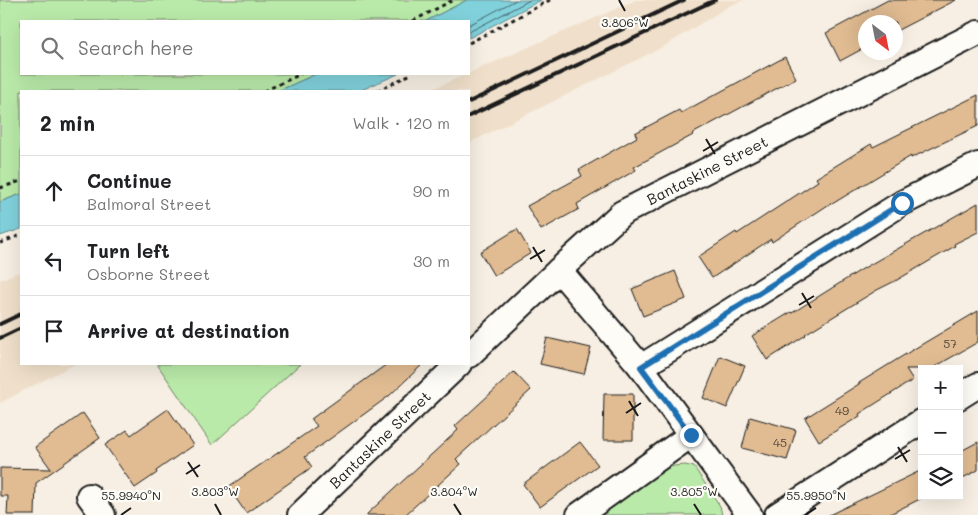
<!DOCTYPE html>
<meta charset="utf-8">
<style>
:root{--surface:#fff;--page:#f6f6f6;--text:#202124;--muted:#757577;--line:#e0e0e0}
body{margin:0;font-family:Mali,sans-serif;background:var(--page);color:var(--text)}
.controls{position:absolute;right:15px;bottom:15px;display:grid;overflow:hidden;border-radius:0px;box-shadow:0 5px 20px #0002}
.controls button{width:45px;height:45px;display:grid;place-items:center;padding:0;border:0;border-bottom:1px solid var(--line);background:var(--surface);color:var(--text);font:25px sans-serif}
.compass{position:absolute;left:858px;top:15px;width:45px;height:45px;border-radius:50%;background:var(--surface);box-shadow:0 5px 20px #0002;rotate:148deg}
.stop{position:absolute;width:15px;height:15px;margin:-11px;border:4px solid #1f6fb2;border-radius:50%;background:#fff}
.stop.end{background:#1f6fb2;border-color:#fff;box-shadow:0 1px 5px #0008}
.list{margin:0;padding:0;list-style:none}
h2{display:flex;justify-content:space-between;align-items:center;height:65px;margin:0;padding:0 20px;font-size:21px}
h2 small{font-size:16px;font-weight:400;color:var(--muted)}
.list li{display:grid;grid-template-columns:32px 1fr auto;gap:15px;align-items:center;box-sizing:border-box;height:70px;padding:0 20px;border-top:1px solid var(--line)}
.list b{display:block;font-size:19px;white-space:nowrap}
.list p{margin:0;font-size:16px;white-space:nowrap;color:var(--muted)}
.list em{font-size:16px;font-style:normal;color:var(--muted)}
.icon{flex:none;width:28px;height:28px;fill:none;stroke:currentColor;stroke-width:2;stroke-linecap:round;stroke-linejoin:round}
.map{position:relative;flex:none;width:978px;height:515px;overflow:hidden}
.search{position:absolute;background:var(--surface);box-shadow:0 5px 20px #0002;left:20px;top:20px;width:450px;height:55px;display:flex;align-items:center;gap:12px;box-sizing:border-box;padding:0 18px;border-radius:0px;color:var(--muted);font-size:19px}
.panel{position:absolute;background:var(--surface);box-shadow:0 5px 20px #0002;left:20px;top:90px;width:450px;height:275px;border-radius:0px}
.map>svg:first-child{display:block}
</style>
<div class="map">
<svg width="978" height="515" viewBox="0 0 978 515">
<rect width="100%" height="100%" fill="#f7efe3"/>
<filter id="ink" filterUnits="userSpaceOnUse"><feTurbulence type="fractalNoise" baseFrequency=".02" numOctaves="2"/><feDisplacementMap in="SourceGraphic" scale="10" xChannelSelector="R" yChannelSelector="G"/><feConvolveMatrix kernelMatrix="1 2 1 2 8 2 1 2 1" color-interpolation-filters="sRGB"/></filter>
<g filter="url(#ink)">
<path fill="#f0e0cb" d="M636,0H744L729,6L665,46L475,140L469,144V91H428Z
M21,271V364H75L0,403V280Z"/>
<path fill="#baeaa9" stroke="#6b8362" d="M0,0H467L426,21H21V74H316L278,91H21V194L0,202Z
M157,364H300L212,445Z
M685,465L694,467L720,506L722,515H600L664,469L674,466Z"/>
<path fill="#81d1dc" stroke="#59898f" d="M467,0H541L469,38V21H426Z
M316,74H398L359,91H278Z
M21,194V229L0,236V202Z"/>
<g fill="none" stroke-linecap="round" stroke-linejoin="round">
<path stroke="#446469" stroke-width="1" d="M469,25L516,0
M469,32L530,0"/>
</g>
<path fill="#e1bc92" stroke="#1c1c1c" d="M888,0H956L896,31V22H866V47L840,61L826,33Z
M785,57L796,78L692,134L693,135L634,167L636,170L577,204L579,209L541,230L527,206L582,176L579,170L637,137L635,133L679,110L681,113Z
M978,95V126L911,158V156L832,204L831,203L772,242L771,239L712,278L698,257L736,232L737,234L818,181L816,178L871,144L873,147Z
M978,203V232L954,244L955,246L897,280L877,290L805,334L806,335L767,360L752,336L791,312L792,313L864,268Z
M517,229L531,253L494,276L480,252Z
M675,271L686,299L643,316L632,289Z
M978,311V342L931,369H906L913,380L859,414L860,416L819,441L805,418L859,384V383L914,349Z
M547,338L591,348L584,374L540,364Z
M720,356L745,366L727,408L703,398Z
M387,364H423L389,396L305,457L312,467L246,513L228,487L317,426L311,419Z
M514,372L531,390L456,459L461,464L405,515H366L458,430L455,426Z
M604,394H633V440H603Z
M168,409L193,445L156,471L157,473L135,488L105,445L127,430L131,435Z
M83,413L100,438L36,483L35,515H7L8,496H0V468L51,469L35,447Z
M750,417L796,430L787,460L742,448Z
M580,442L598,465L540,507L523,484Z
M978,442V470L959,480V452Z
M922,470V498L888,515H829Z"/>
<g fill="none" stroke-linecap="round" stroke-linejoin="round">
<g stroke="#1c1c1c" stroke-width="28">
<g id="minor">
<path d="M559,270L641,367L750,515"/>
<path id="s1" d="M469,355L559,270L622,213L978,33"/>
<path d="M641,367L902,203L978,165"/>
<path d="M959,397L978,385"/>
<path d="M89,496L103,515"/>
<path id="s2" d="M300,515L459,364"/>
<path d="M579,515L691,435"/>
<path d="M777,515L922,421"/>
</g>
</g>
<path stroke="#1c1c1c" stroke-width="3" stroke-dasharray="4 4" stroke-linecap="butt" d="M413,21L453,0
M469,43L550,0
M264,91L301,74
M377,91L411,74
M0,188L21,181
M0,243L21,235"/>
<use href="#minor" stroke="#fdfcf7" stroke-width="24"/>
<path stroke="#1c1c1c" stroke-width="4" d="M469,102L684,0
M469,116L715,0
M0,324L21,314
M0,338L21,328"/>
</g>
</g>
<g fill="none" stroke-linecap="round" stroke-linejoin="round" filter="url(#ink)">
<path stroke="#1f6fb2" stroke-width="6" d="M691,435L641,367L902,203"/>
</g>
<path fill="none" stroke="#1c1c1c" stroke-width="2" d="M619,0L625,11M706,139L715,154M703,151L718,142M533,247L542,262M530,259L545,250M802,293L811,308M799,305L814,296M629,401L638,416M626,413L641,403M898,447L907,462M895,459L910,450M188,462L198,477M186,474L200,465M215,504L221,515M454,504L461,515M694,504L701,515M121,515L131,508M805,515L816,508"/>
<g text-anchor="middle" dominant-baseline="central" stroke-width="4.5" stroke-linejoin="round" paint-order="stroke">
<g font-size="12" fill="#4d443a">
<text x="950" y="343">57</text>
<text x="842" y="410">49</text>
<text x="780" y="442">45</text>
</g>
<g font-size="15" fill="#1c1c1c" stroke="#fdfcf7">
<text stroke="none"><textPath href="#s1" startOffset="304">Bantaskine Street</textPath></text>
<text stroke="none"><textPath href="#s2" startOffset="110">Bantaskine Street</textPath></text>
</g>
</g>
<g font-size="12" text-anchor="middle" fill="#1c1c1c" stroke="#fdfcf7" stroke-width="4.5" stroke-linejoin="round" paint-order="stroke">
<text x="625" y="27">3.806°W</text>
<text x="215" y="496">3.803°W</text>
<text x="454" y="496">3.804°W</text>
<text x="694" y="496">3.805°W</text>
<text x="131" y="500">55.9940°N</text>
<text x="816" y="500">55.9950°N</text>
</g>
</svg>
<div class="controls">
<button>+</button>
<button>−</button>
<button><svg class="icon" aria-label="layers" viewBox="0 0 24 24"><path d="M12 4l9 5-9 5-9-5zM3 14l9 5 9-5"/></svg></button>
</div>
<svg class="compass" viewBox="-18 -18 36 36"><path d="M0-13l5 13h-10z" fill="#e53935"/><path d="M0 13l5-13h-10z" fill="#757577"/></svg>
<div class="stop" style="left:902px;top:203px"></div>
<div class="stop end" style="left:691px;top:435px"></div>
<div class="search"><svg class="icon" aria-label="search" viewBox="0 0 24 24"><circle cx="10" cy="10" r="6"/><path d="M15 15l6 6"/></svg>Search here</div>
<section class="panel">
<h2>2 min<small>Walk · 120 m</small></h2>
<ul class="list">
<li><svg class="icon" aria-label="ahead" viewBox="0 0 24 24"><path d="M12 20V5M6 11l6-6 6 6"/></svg><div><b>Continue</b><p>Balmoral Street</p></div><em>90 m</em></li>
<li><svg class="icon" aria-label="left" viewBox="0 0 24 24"><path d="M17 20v-9H6M10 6l-5 5 5 5"/></svg><div><b>Turn left</b><p>Osborne Street</p></div><em>30 m</em></li>
<li><svg class="icon" aria-label="arrive" viewBox="0 0 24 24"><path d="M6 21V4h12l-3 4 3 4H6"/></svg><div><b>Arrive at destination</b></div></li>
</ul>
</section>
</div>
